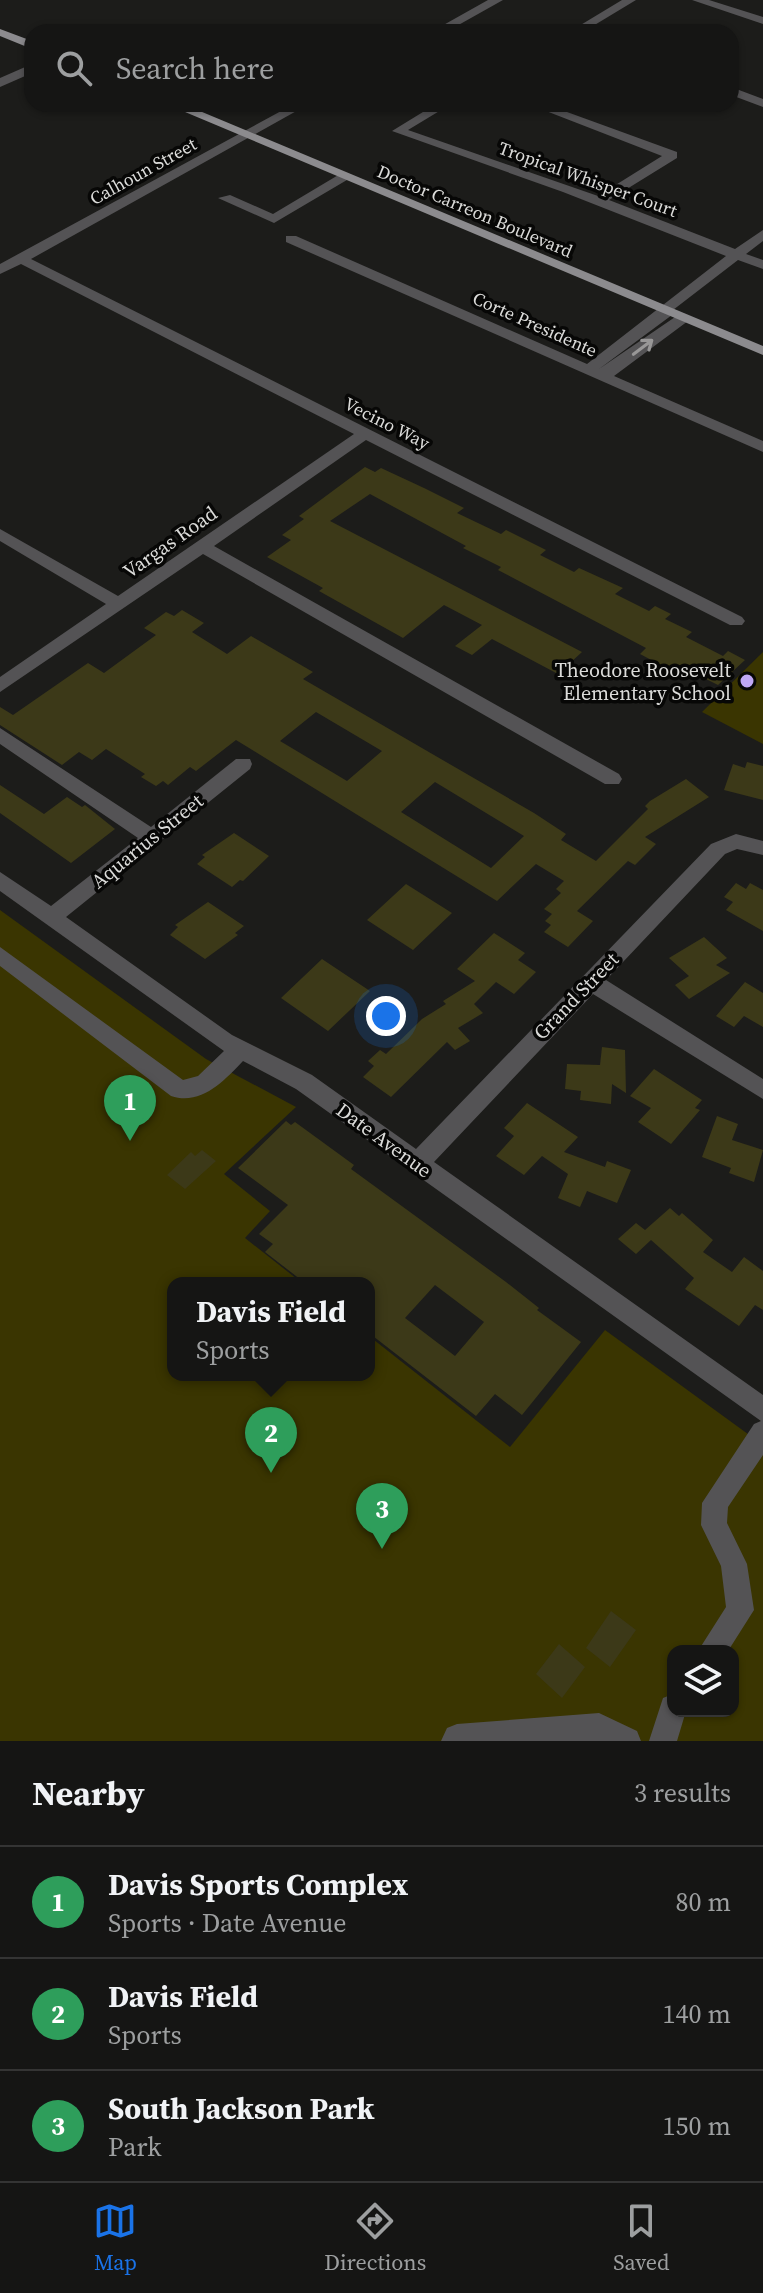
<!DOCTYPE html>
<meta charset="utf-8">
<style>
:root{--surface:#151514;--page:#1e1e1d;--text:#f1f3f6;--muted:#9d9fa0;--line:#343434;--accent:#1a73e8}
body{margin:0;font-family:"Source Serif 4",serif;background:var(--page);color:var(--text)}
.controls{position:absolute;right:24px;bottom:24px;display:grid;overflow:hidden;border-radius:16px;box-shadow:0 2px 6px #0004}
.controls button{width:72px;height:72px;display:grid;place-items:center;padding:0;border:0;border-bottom:2px solid var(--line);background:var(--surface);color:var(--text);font:40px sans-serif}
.you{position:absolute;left:386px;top:1016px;width:28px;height:28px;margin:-20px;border:6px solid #fff;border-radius:50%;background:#1a73e8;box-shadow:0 0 0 12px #1a73e833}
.badge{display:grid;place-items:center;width:52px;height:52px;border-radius:50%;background:var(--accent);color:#fff;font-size:26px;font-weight:700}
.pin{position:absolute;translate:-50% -66px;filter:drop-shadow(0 2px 4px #0008)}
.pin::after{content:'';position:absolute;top:42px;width:28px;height:24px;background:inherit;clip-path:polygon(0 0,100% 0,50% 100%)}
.popup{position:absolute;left:167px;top:1277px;width:208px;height:104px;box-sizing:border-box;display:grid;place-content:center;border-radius:16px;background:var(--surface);filter:drop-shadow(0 2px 6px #0005);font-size:26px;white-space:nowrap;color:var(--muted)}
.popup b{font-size:30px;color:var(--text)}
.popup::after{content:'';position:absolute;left:50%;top:100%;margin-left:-16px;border:16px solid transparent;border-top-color:var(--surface)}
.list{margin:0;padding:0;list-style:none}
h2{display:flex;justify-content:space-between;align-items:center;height:104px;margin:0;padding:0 32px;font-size:34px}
h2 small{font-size:26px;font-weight:400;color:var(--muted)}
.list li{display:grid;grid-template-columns:52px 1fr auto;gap:24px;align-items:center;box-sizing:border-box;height:112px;padding:0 32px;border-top:2px solid var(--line)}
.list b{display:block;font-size:30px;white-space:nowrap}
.list p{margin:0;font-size:26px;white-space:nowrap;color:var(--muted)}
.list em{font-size:26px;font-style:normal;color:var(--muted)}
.icon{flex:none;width:44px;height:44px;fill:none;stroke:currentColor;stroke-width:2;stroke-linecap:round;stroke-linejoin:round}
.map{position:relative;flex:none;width:763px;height:1741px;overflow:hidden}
.search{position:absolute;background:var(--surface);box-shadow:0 2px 6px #0004;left:24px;right:24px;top:24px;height:88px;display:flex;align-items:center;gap:20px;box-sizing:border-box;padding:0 28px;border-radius:24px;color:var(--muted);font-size:30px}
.sheet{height:440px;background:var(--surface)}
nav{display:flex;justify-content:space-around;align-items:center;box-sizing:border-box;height:112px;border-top:2px solid var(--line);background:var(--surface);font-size:22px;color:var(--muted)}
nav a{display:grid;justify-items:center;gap:4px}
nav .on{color:var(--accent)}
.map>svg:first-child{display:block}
</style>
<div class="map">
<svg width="763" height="1741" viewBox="0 0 763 1741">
<rect width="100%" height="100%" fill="#1c1c1a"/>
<path fill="#3a3501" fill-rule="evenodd" d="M763,652V744L702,712Z
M0,910L206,1059L296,1107L224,1174L270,1211L245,1238L302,1283H173V1375H369V1336L510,1447L605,1330L763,1445V1741H0ZM673,1651H733V1711H673Z"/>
<path fill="#3c3918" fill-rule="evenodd" d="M365,467L375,472L381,468L424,488L464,508L457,513L501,534L506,530L546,550L540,555L574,572L579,568L623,588L615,594L649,611L655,606L671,614L665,619L692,632L686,637L723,656L728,651L745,660L718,685L678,665L672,671L640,654L646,648L498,570L501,567L463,548L466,546L370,494L330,521L582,652L558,674L492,639L472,655L455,646L482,625L444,605L403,638L319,591L323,588L267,557L291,540L282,535L304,519L299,516Z
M182,610L204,623L192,632L227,654L251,636L313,672L303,679L534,813L566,834L561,840L596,861L648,809L645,806L650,801L686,779L709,797L645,837L656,844L635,865L628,861L577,911L593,921L568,947L544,932L551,925L545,921L552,914L544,909L561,893L556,889L564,881L536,864L497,901L236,740L196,771L190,767L168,785L163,781L156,786L141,777L145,774L106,749L92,760L79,752L62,765L0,725V707L13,715L88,663L104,673L156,635L144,628L166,612L174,616ZM316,712L382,751L347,781L280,741ZM435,782L524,836L491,868L401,812Z
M747,762L763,766V800L724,790L733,764L745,768Z
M0,785L44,814L67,797L82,807L85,805L115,829L71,863L0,813Z
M234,833L269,856L243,881L240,880L232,887L197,864L205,857L202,855Z
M736,883L746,889L750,883L763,890V931L726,910L733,902L724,897Z
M406,884L452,913L413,950L367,920Z
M208,902L244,926L235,933L238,935L205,959L170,935L178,927L175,925Z
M494,933L525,953L518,960L536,972L514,994L496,982L474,1004L483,1013L458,1028L470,1041L455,1050L447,1042L391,1097L363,1077L374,1066L368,1061L380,1050L386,1054L422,1019L446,1004L443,1001L475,981L457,969Z
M704,937L727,958L716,965L730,973L689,999L675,985L689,976L669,958Z
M322,959L370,991L328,1031L281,998Z
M745,982L763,993V1027L744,1016L734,1027L716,1016Z
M602,1047L625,1050L626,1093L612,1084L611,1104L580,1100L581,1091L565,1089L567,1064L600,1065Z
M654,1069L702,1100L695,1108L700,1110L671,1144L638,1122L651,1108L630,1096Z
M527,1103L578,1137L564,1152L605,1167L607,1161L631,1170L617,1203L587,1191L580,1207L558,1198L568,1174L542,1156L524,1175L496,1156L514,1136L504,1128Z
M717,1116L738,1124L732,1140L763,1150L754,1182L729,1173L731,1168L702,1157Z
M286,1121L291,1125L295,1122L354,1165L351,1169L506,1282L539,1308L537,1310L581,1342L522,1415L495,1394L476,1416L369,1333V1283H305L265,1252L273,1244L259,1234L288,1205L238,1168ZM435,1285L484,1322L455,1356L405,1318Z
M202,1150L216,1161L185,1189L167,1175L191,1152L195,1156Z
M670,1208L679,1216L682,1213L713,1240L703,1252L732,1272L744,1257L763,1271V1310L755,1305L739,1326L685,1289L694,1278L651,1240L636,1254L618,1239L636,1223L645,1230Z
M611,1611L636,1630L610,1667L586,1648Z
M559,1644L585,1667L562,1698L536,1674Z"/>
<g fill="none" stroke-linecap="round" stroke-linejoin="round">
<path fill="#545355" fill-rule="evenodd" d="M488,0H503L446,32H431Z
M622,0H636L583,32H569Z
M692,0H709L763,17V24Z
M32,64V73L0,87V78Z
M731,87L763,99V107L731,95Z
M294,104H309L31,259L742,617L745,621L742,625H730L366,440L214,546L619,774L622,779L619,784H605L203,554L0,692V677L106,604L0,541V529L118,596L354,434L21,264L0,274V264Z
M436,104H451L408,130L598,196L662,156L528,104H545L677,152V158L609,200L735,249L763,230V241L746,254L763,260V269L738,260L673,310L672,315L599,369L678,315H688V321L614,376L763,441V452L286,242V236H296L587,364L726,256L563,192L392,131Z
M340,174L352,177L274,223L218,198L230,195L273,214Z
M0,728L151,827L236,759H250L252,764L250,769L66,917L232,1035L312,1075L416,1149L711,844L736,834L763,841V855L737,849L725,854L606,980L763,1079V1099L593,994L434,1162L763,1395V1455L728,1507L727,1523L747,1564L754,1610L728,1651H698L726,1607L721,1566L701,1525L702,1503L754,1424L761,1421L296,1089L243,1061C224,1081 201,1106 171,1096L0,966V947L183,1080L198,1076L224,1051L0,891V872L51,906L138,838L0,744Z
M673,1694V1711H686L677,1741H649L663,1698Z
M599,1713L637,1731L641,1741H441L447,1728L457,1724Z"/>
<path fill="#8c8b8e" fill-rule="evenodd" d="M0,29L32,41V49L0,36Z
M166,104H183L763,346V355Z"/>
</g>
<defs><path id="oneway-shaft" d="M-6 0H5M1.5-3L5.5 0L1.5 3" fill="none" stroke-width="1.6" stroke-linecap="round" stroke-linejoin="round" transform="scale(2)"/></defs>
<use stroke="#989797" href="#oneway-shaft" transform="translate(643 347) rotate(-37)"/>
<circle fill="#c0a8f4" stroke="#070706" stroke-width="3" cx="747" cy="681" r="8"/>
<g text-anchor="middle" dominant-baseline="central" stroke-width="7" stroke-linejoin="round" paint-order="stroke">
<g font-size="18" fill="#dbdbd9" stroke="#070706">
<text transform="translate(143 171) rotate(-29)">Calhoun Street</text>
<text transform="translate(588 179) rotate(20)">Tropical Whisper Court</text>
<text transform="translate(475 211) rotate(23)">Doctor Carreon Boulevard</text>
<text transform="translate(535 324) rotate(24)">Corte Presidente</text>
<text transform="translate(387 423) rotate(27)">Vecino Way</text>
</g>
<g font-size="20" fill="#dbdbd9" stroke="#070706">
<text transform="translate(170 542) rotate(-35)">Vargas Road</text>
<text transform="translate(147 841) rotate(-39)">Aquarius Street</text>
<text transform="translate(576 996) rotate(-46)">Grand Street</text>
<text transform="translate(384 1140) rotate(36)">Date Avenue</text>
</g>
<g font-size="20" fill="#dbdbd9" stroke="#070706" text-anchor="end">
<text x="731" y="670">Theodore Roosevelt<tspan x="731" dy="23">Elementary School</tspan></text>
</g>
</g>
</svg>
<div class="controls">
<button><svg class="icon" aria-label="layers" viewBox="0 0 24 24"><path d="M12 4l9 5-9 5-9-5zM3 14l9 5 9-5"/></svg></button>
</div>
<div class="you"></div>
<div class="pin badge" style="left:130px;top:1141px;background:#2e9e5b">1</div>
<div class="pin badge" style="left:271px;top:1473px;background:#2e9e5b">2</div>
<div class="popup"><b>Davis Field</b>Sports</div>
<div class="pin badge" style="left:382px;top:1549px;background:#2e9e5b">3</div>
<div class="search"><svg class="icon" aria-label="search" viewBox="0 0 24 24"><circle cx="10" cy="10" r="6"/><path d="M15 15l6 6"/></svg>Search here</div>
</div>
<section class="sheet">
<h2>Nearby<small>3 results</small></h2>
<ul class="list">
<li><span class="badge" style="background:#2e9e5b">1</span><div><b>Davis Sports Complex</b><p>Sports · Date Avenue</p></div><em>80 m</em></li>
<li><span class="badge" style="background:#2e9e5b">2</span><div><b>Davis Field</b><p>Sports</p></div><em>140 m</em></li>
<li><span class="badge" style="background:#2e9e5b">3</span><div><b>South Jackson Park</b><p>Park</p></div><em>150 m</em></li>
</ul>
</section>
<nav>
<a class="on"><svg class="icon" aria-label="map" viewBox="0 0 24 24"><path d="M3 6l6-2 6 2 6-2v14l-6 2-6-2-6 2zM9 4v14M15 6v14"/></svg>Map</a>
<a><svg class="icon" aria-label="directions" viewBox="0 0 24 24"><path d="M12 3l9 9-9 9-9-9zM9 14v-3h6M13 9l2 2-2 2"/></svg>Directions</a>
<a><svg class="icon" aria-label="saved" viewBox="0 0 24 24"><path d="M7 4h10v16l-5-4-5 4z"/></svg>Saved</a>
</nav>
